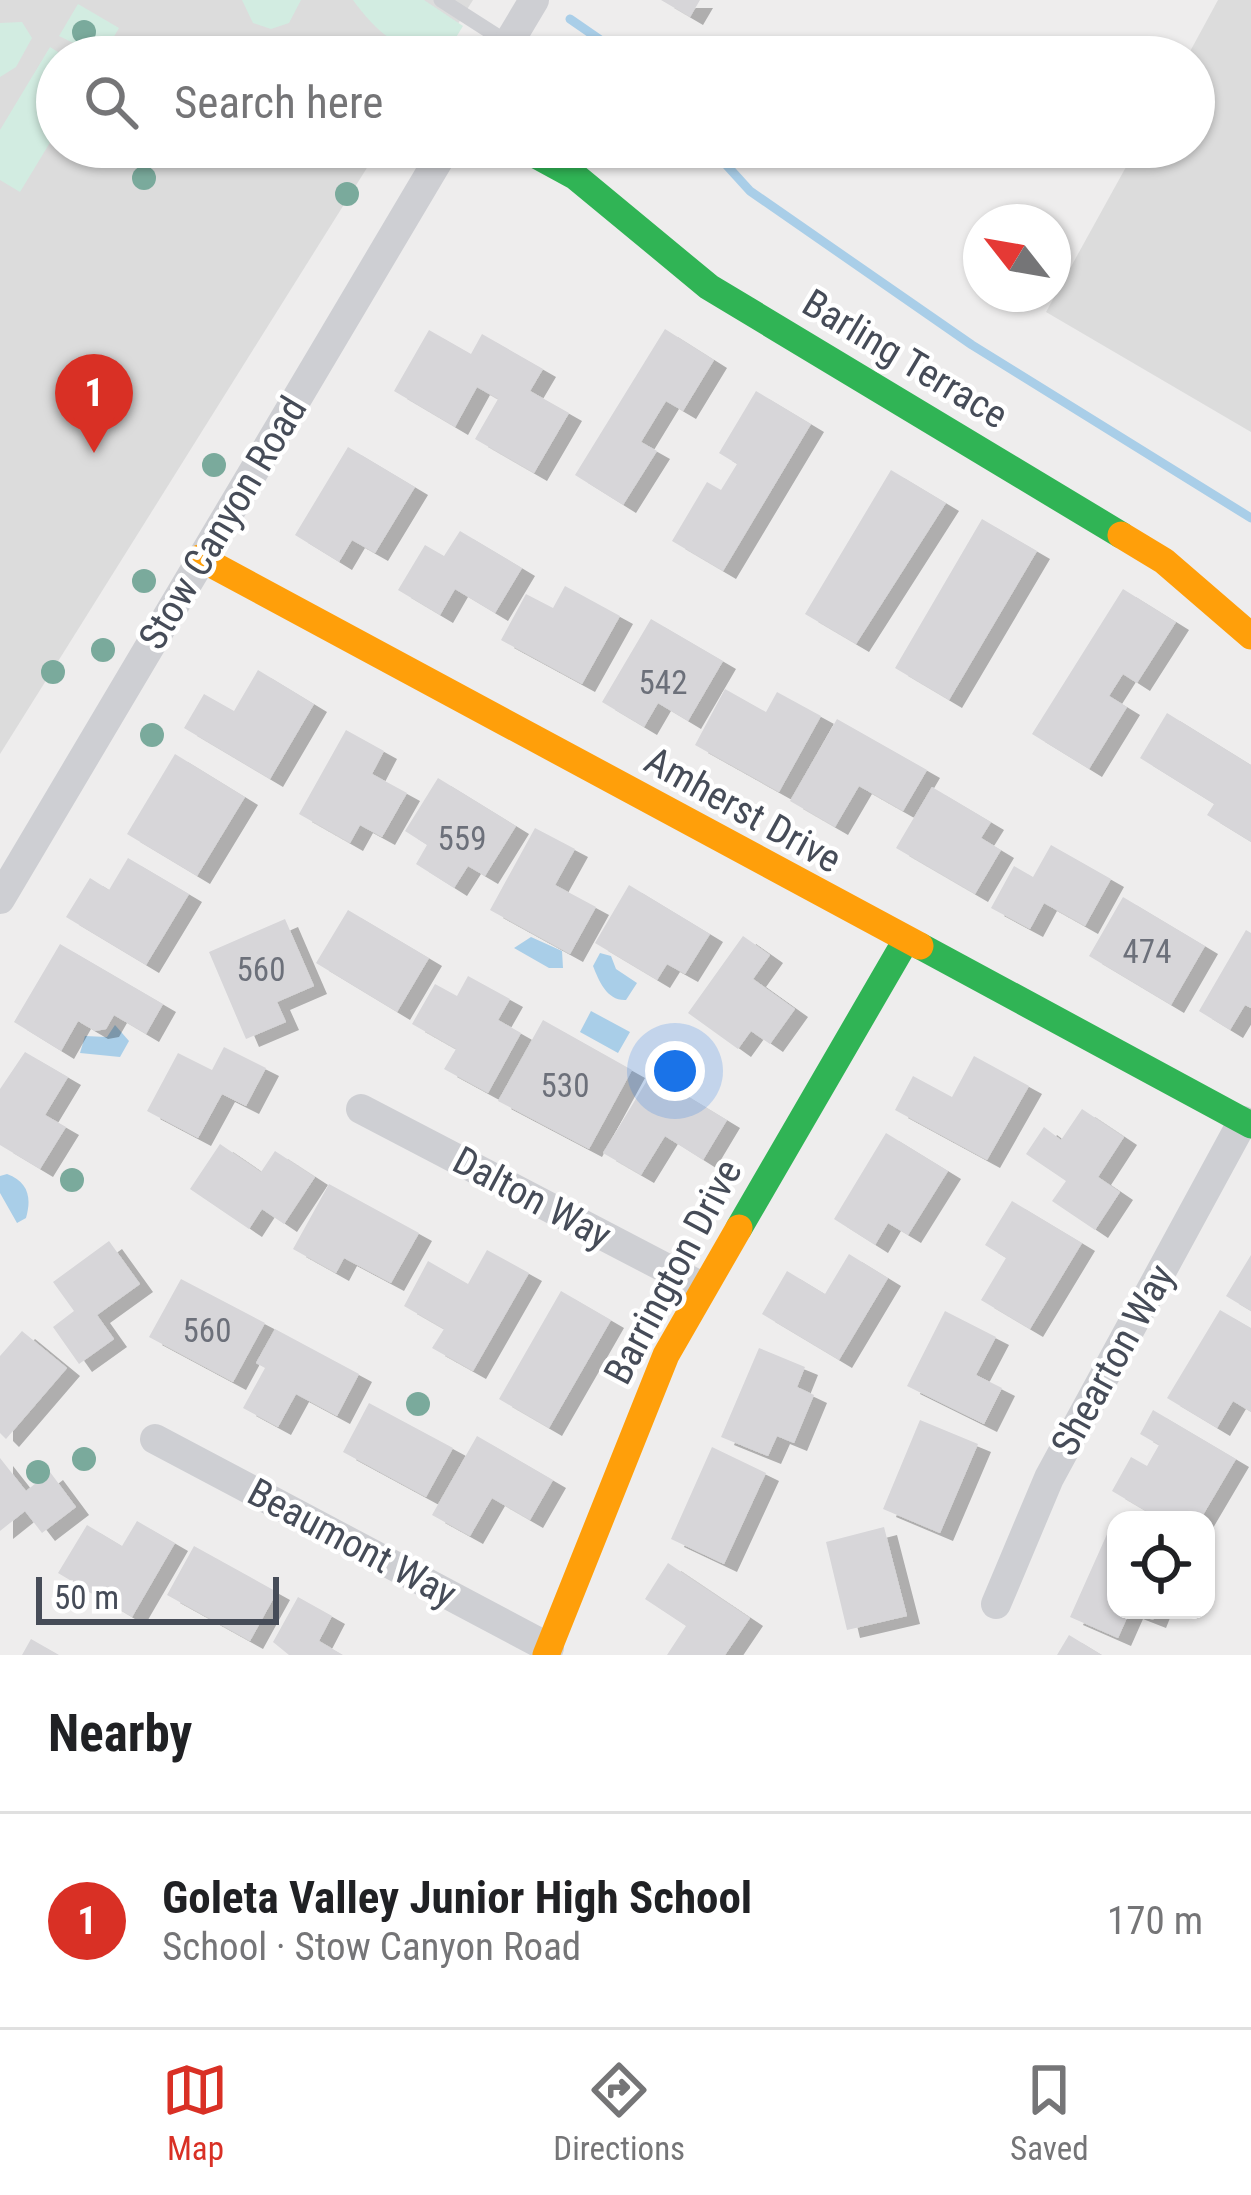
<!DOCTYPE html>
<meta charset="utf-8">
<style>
:root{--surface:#fff;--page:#f2f2f2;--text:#202124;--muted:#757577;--line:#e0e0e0;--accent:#d93025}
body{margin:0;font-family:"Roboto Condensed",sans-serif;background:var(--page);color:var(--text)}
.controls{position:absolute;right:36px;bottom:36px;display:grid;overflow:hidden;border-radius:24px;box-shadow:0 3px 9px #0004}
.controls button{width:108px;height:108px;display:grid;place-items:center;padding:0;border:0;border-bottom:3px solid var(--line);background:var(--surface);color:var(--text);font:60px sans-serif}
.compass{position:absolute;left:963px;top:204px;width:108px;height:108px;border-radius:50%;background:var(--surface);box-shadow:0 3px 9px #0004;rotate:301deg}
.scale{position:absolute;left:36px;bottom:30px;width:243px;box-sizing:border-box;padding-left:12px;border:6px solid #464c58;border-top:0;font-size:33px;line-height:42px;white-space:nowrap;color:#464c58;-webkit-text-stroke:9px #fff;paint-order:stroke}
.you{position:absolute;left:675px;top:1071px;width:42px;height:42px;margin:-30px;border:9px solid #fff;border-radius:50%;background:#1a73e8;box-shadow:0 0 0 18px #1a73e833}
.badge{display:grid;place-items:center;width:78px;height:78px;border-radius:50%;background:var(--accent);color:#fff;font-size:39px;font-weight:700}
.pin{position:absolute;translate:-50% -99px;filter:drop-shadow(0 3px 6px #0008)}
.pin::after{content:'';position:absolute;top:63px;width:42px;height:36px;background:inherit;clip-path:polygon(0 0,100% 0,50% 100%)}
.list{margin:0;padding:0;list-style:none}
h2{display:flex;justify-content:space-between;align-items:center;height:156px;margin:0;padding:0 48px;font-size:51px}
h2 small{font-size:39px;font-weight:400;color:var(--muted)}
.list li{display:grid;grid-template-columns:78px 1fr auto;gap:36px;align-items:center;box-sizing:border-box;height:216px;padding:0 48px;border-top:3px solid var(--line)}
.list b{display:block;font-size:45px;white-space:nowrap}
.list p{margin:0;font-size:39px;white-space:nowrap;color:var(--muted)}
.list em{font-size:39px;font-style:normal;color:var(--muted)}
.icon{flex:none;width:66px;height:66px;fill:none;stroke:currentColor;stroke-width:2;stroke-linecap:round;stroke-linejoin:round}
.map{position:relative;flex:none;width:1251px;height:1655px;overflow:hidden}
.search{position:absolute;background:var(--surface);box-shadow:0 3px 9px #0004;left:36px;right:36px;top:36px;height:132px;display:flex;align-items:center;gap:30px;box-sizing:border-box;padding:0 42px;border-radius:66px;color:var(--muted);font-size:45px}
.sheet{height:372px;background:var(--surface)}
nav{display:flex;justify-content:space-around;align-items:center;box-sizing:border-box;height:168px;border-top:3px solid var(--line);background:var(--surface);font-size:33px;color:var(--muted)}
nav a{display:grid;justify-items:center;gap:6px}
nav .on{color:var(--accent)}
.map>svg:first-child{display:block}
</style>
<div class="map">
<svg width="1251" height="1655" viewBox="0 0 1251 1655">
<defs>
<filter id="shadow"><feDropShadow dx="13" dy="8" stdDeviation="0" flood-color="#0004"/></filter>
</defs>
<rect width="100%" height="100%" fill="#eeeded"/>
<path fill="#dcdcdc" d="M0,0H473L437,57H57V147H380L0,754Z
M1218,0H1251V432L1046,312L1137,147H1194V57H1187Z"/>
<path fill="#d2ece1" d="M242,0H301L289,23L271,29L253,23Z
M353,0H424L463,26L444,57C405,57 375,31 353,0Z
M78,4L119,28L102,57L59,36Z
M22,22L32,38L16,67L0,77V23Z
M50,47L66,57H57V131L20,192L0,180V130Z"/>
<path fill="#a9cee8" d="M531,937L562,951L563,968H549L514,948Z
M600,953L611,956L616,969L637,983L626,1000C607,1001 599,981 593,966Z
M591,1011L630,1032L618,1053L580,1032Z
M115,1025L129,1041L120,1057L80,1053L85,1036L107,1037Z
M7,1174C28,1182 32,1197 26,1218L17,1223L0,1193V1176Z"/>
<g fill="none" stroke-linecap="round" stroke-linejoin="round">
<path stroke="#a9cee8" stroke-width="9" d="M570,19L625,57
M710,147L750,191L972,345L1251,518"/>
</g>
<path fill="#d7d6d9" filter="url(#shadow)" d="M661,0H700L690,17Z
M665,329L714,360L683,411L666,401L641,442L657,451L623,505L575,475Z
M429,330L471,354L482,334L543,369L530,391L569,413L534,473L475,439L498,399L477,387L455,427L394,391Z
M756,391L811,424L723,571L672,541L707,482L721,490L737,464L719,453Z
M348,447L415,487L375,553L352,540L339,562L295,535Z
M891,470L946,503L856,644L805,614Z
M982,519L1037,551L949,700L895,668Z
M460,531L522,568L495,613L455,589L440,615L398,590L425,545L444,556Z
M565,586L620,616L582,684L501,640L526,594L553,608Z
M1123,589L1176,622L1137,683L1123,674L1109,696L1127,707L1089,769L1032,734Z
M651,619L723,661L688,721L658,703L644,727L602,702Z
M258,670L314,704L270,779L184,728L204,694L234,711Z
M725,689L766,712L777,692L821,716L779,792L695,745Z
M1167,713L1251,765V842L1207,815L1214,804L1140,758Z
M837,719L927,770L903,811L859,786L835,827L790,801Z
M346,730L384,751L372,774L407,793L382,837L360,825L350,843L299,814Z
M175,754L245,797L197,876L127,834Z
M438,778L516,826L485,876L468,866L454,888L416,864L427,845L405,831Z
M932,787L991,822L981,838L1001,850L975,894L896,848Z
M535,828L575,849L555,885L596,907L570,954L490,910Z
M1051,845L1111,879L1085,926L1044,903L1030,929L991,908L1014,866L1033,877Z
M128,858L189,894L146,965L66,917L90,878L109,890Z
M629,885L710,934L685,974L667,964L657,980L595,943Z
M1123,897L1205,946L1171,1005L1089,956Z
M348,910L429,958L397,1012L316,963Z
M285,919L314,986L277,1002L286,1022L246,1039L209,952Z
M1246,930L1251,933V1008L1245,1005L1230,1030L1199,1011Z
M743,936L770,955L753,979L795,1009L770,1044L751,1031L738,1049L688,1013Z
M60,944L163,1004L146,1034L114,1015L106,1029L95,1031L78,1021L61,1051L14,1022Z
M468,976L510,999L498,1020L521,1033L488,1093L444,1069L456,1049L412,1024L435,984L457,996Z
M543,1020L632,1070L589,1149L498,1101Z
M224,1047L266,1068L246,1106L222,1094L198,1138L147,1111L178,1053L212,1070Z
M25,1052L68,1077L45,1115L66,1127L40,1169L0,1145V1089Z
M974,1056L1029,1086L987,1160L895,1110L913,1076L952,1097Z
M651,1074L727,1120L703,1160L665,1136L641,1175L603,1153Z
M1082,1109L1124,1137L1098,1177L1120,1192L1095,1230L1052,1201L1066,1181L1026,1154L1044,1127L1061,1140Z
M886,1133L948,1171L908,1235L888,1223L875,1245L834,1219Z
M220,1144L261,1172L275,1151L315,1177L284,1224L262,1209L249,1229L190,1189Z
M329,1184L419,1233L391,1283L344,1258L336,1273L293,1249Z
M1012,1201L1082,1243L1030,1329L981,1300L1006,1258L985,1245Z
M109,1241L140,1284L97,1315L114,1339L79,1364L53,1327L74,1311L53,1282Z
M487,1250L529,1273L473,1371L432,1348L444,1329L404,1306L428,1261L468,1284Z
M849,1254L888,1278L839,1360L762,1314L787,1271L825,1294Z
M1251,1255V1311L1226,1296Z
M181,1279L265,1323L233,1382L149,1337Z
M561,1291L611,1320L549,1428L499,1399Z
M1220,1310L1251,1328V1412L1233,1401L1217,1428L1167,1398Z
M945,1311L996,1337L976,1375L1002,1388L984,1424L907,1386Z
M275,1329L359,1374L337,1416L296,1394L278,1427L243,1408L265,1368L256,1363Z
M22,1331L67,1368L6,1439L0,1433V1356Z
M759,1348L805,1367L797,1387L814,1395L794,1443L777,1436L768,1456L721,1437Z
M369,1403L453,1448L426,1497L343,1452Z
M1153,1410L1236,1459L1200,1520H1161L1112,1491L1131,1457L1147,1466L1159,1445L1140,1434Z
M920,1420L978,1444L940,1533L883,1509Z
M477,1436L553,1480L530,1520L492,1498L470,1536L432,1515Z
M712,1447L766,1473L724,1564L671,1539Z
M0,1458L26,1491L50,1472L76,1507L42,1533L25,1511L0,1531Z
M137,1521L175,1543L132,1617L58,1573L87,1525L122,1546Z
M1112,1523L1116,1610H1157L1153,1620L1130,1611L1118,1638L1070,1617Z
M884,1527L907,1616L847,1630L826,1542Z
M194,1546L277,1592L250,1641L167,1595Z
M668,1563L750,1618L725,1655H667L686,1626L645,1599Z
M298,1597L332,1616L319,1641L343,1655H289L273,1642Z
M1069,1635L1102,1655H1057Z
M31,1639L59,1655H22Z"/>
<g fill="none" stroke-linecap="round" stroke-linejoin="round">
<path stroke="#cecfd3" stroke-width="15" d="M441,0L508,43
M352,51L362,57"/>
<path stroke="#cecfd3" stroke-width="30" d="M500,57L534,0
M0,899L446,147
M361,1109L702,1287
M155,1439L549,1648
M996,1604L1049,1478L1243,1121"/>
<path stroke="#30b455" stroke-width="27" d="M521,147L576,177L709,287L1121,535
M920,946L1251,1125
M739,1228L905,942"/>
<path stroke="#ff9f0a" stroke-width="27" d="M1121,535L1164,561L1251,636
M200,558L920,946
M546,1655L666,1355L739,1228"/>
</g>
<g fill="#7aaa9c">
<circle cx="84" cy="32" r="12"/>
<circle cx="144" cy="178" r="12"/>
<circle cx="347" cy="194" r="12"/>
<circle cx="214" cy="465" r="12"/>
<circle cx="144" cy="581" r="12"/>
<circle cx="103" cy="650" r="12"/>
<circle cx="53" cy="672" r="12"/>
<circle cx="152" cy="735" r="12"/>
<circle cx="72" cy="1180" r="12"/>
<circle cx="418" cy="1404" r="12"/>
<circle cx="84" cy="1459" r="12"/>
<circle cx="38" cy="1472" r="12"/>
</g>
<g text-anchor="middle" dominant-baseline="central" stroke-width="9" stroke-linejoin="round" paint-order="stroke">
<g font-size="33" fill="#6c707a">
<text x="663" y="682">542</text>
<text x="462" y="838">559</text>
<text x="1147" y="951">474</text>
<text x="261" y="969">560</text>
<text x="565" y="1085">530</text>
<text x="207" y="1330">560</text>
</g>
<g font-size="39" fill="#464c58" stroke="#fff">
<text transform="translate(905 359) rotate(31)">Barling Terrace</text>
<text transform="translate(223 523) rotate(-59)">Stow Canyon Road</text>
<text transform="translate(743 810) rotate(29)">Amherst Drive</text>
<text transform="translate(532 1198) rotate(28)">Dalton Way</text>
<text transform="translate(673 1272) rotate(-62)">Barrington Drive</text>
<text transform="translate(1113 1360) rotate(-61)">Shearton Way</text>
<text transform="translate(352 1543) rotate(28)">Beaumont Way</text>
</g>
</g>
</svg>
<div class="controls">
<button><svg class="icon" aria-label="locate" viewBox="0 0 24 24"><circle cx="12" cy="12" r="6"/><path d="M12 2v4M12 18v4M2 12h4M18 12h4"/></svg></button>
</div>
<svg class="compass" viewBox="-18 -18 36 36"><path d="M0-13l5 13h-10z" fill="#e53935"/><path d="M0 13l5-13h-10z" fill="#757577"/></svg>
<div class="scale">50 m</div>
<div class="you"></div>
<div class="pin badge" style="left:94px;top:453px">1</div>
<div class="search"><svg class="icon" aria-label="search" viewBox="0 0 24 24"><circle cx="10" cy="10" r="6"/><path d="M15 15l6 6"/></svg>Search here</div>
</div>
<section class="sheet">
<h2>Nearby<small></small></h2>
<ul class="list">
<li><span class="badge">1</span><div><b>Goleta Valley Junior High School</b><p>School · Stow Canyon Road</p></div><em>170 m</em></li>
</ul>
</section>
<nav>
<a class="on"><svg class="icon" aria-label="map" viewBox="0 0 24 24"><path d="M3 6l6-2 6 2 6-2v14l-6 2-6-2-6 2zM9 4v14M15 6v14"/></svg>Map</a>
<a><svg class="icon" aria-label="directions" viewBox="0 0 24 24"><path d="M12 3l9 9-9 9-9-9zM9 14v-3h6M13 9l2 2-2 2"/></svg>Directions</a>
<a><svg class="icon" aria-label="saved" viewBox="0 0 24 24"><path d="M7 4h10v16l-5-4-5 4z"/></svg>Saved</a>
</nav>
